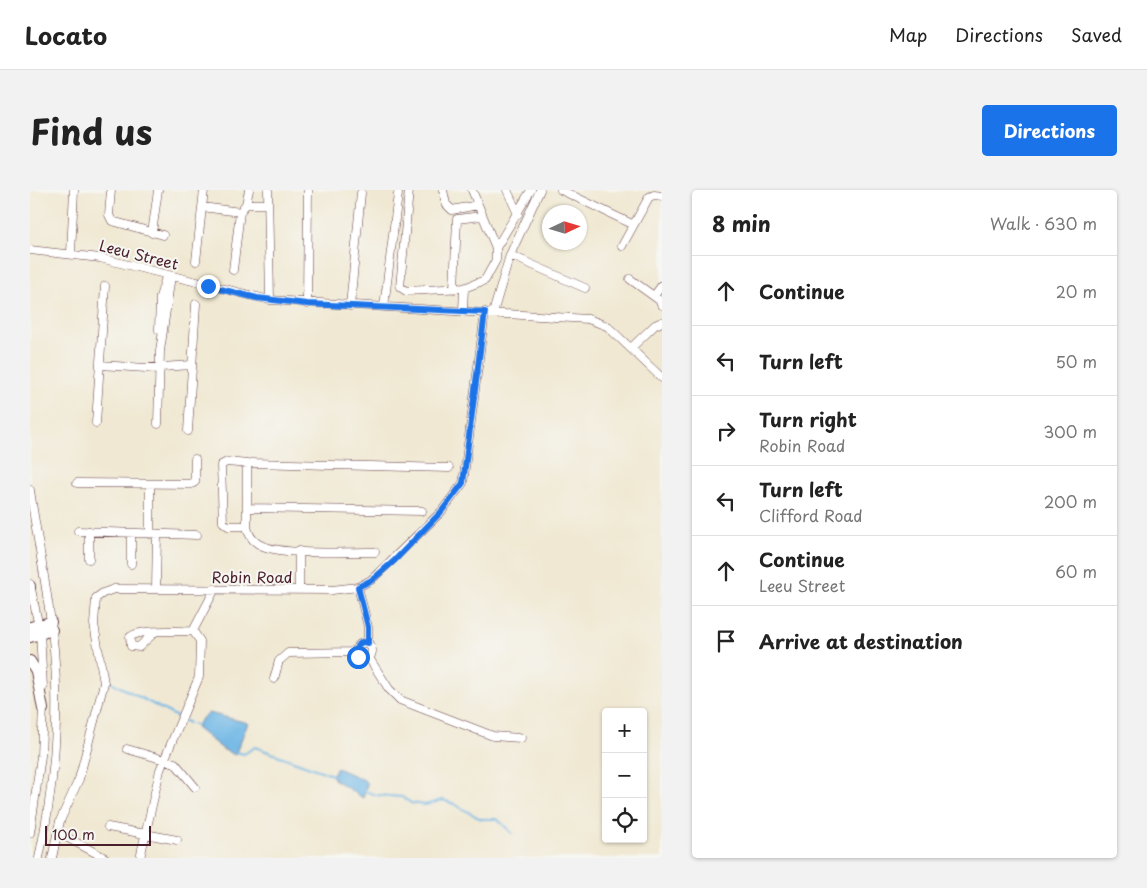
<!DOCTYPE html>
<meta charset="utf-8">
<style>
:root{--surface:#fff;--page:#f2f2f2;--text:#222;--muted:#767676;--line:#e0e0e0;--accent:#1a73e8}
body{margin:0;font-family:"Playpen Sans",sans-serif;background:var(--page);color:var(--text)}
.controls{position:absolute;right:15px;bottom:15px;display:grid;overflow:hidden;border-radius:5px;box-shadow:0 1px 4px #0004}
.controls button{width:45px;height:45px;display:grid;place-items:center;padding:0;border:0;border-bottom:1px solid var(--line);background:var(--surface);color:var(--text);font:25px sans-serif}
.compass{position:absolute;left:512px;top:15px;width:45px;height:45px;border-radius:50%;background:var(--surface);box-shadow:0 1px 4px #0004;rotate:86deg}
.scale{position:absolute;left:15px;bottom:12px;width:106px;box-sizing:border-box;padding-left:5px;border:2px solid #4a1f2b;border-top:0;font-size:14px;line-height:18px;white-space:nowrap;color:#4a1f2b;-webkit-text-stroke:4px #f6f6f2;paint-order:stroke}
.stop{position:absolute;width:15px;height:15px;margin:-11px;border:4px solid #1a73e8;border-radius:50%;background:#fff}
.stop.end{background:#1a73e8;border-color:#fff;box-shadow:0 1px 5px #0008}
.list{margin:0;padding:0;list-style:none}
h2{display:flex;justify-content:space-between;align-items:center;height:65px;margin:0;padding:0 20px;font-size:21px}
h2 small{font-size:16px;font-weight:400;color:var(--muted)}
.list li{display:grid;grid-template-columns:32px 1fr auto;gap:15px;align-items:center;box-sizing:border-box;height:70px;padding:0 20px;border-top:1px solid var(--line)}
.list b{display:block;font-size:19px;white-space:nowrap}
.list p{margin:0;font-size:16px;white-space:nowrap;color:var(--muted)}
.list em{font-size:16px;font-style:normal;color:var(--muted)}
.icon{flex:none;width:28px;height:28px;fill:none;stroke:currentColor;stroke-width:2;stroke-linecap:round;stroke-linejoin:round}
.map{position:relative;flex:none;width:632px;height:668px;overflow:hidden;border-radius:5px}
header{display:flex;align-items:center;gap:30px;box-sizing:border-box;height:70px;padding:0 25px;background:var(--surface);border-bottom:1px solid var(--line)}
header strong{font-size:24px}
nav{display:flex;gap:28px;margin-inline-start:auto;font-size:18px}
.intro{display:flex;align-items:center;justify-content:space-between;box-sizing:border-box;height:120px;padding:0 30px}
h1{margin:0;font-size:35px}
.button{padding:12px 22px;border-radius:5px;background:var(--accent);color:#fff;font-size:18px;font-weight:700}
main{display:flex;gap:30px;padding:0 30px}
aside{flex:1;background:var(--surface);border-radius:5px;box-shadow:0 1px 4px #0004}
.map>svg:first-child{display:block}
</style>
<header>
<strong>Locato</strong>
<nav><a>Map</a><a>Directions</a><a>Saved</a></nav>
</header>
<div class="intro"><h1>Find us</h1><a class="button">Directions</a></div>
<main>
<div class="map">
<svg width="632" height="668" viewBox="0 0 632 668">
<rect width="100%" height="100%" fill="#f6f6f2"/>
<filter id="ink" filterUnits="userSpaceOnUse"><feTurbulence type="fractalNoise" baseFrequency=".02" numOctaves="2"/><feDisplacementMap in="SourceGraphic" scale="10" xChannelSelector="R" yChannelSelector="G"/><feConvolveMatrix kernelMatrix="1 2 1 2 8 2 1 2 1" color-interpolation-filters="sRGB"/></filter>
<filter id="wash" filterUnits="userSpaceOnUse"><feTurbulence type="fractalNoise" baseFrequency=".0096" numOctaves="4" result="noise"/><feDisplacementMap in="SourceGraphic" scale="20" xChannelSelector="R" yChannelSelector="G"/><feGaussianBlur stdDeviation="1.12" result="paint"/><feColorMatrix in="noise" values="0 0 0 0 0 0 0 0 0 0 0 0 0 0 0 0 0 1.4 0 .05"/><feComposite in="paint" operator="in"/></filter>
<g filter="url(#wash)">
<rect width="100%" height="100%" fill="#f0e8d2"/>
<path fill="#6db6e5" stroke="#5c6a88" d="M179,523L218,533L205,565L194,560L166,538L170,530Z
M307,578L334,590L337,594L333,608L305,590L302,585Z"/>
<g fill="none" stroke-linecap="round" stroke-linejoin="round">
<path stroke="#6db6e5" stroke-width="2" d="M79,491L149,528
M153,530L159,533
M163,534L166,535
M206,562L214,564L225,557L302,585
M335,601L346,605L372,607L381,613L395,615L413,610L424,614L451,629H467L482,643"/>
</g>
</g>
<g filter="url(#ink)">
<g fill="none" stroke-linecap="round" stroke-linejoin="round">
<g stroke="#633d44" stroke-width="9">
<path id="minor" d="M81,0L79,25L82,31L133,45
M238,0L240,110
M379,0L370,97L376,101L434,98
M413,0L416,14L422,20L448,15
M477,0L488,24
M531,0L602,34
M216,14H238
M172,17L210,22
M122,43L128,0
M592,56L619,7L624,5L632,6
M466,58L501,0
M0,60L70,68L240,110L558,129L577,136L632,188
M41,63L44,0
M480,65L555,98
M166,71L174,0
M203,80L210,22L216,14L219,0
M600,89L629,110L632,115
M424,99L427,29L452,26
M624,106L632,95
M277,114L278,0
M320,116L331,3
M354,117L368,4
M433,121L434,98L455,90L466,70V58L442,0
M463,123L480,65L510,0
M129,140L130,107L136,87
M601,158L625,135L632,132
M70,175L116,178L162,175
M66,233L75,96
M128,234L130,161L141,86
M158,241L166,114
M47,293L162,294L165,292V269
M0,300C7,347 16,393 22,440C31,515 25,594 9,668
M218,318L392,321
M217,336H198L193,332L191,275L197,272L218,274
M48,341L167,345
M120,344V294
M345,362C318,361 247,367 227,353C221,349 218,343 217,336V275L221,273L419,278
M59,369V341
M101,374V344
M0,394L10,442L13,497
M328,397L338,437V453
M126,399L127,344
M269,400V361
M163,441L185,399
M326 461a8 8 0 1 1 16 0a8 8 0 1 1-16 0Z
M339,468L359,499L370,510L463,546L491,548
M244,489L249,471L258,463L326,462
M97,559L145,573L165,597
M78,637L147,650
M27,642L75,668
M0,643L11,566L13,516
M22,668L30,631L49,589L74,493L64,434L66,408L73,403L84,399L302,400L328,397L341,390L411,322L433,293L455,122
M110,668L130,580L169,487L170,451L163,441C148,442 111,438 100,447L101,456L109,457L125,442"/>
</g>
<g stroke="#633d44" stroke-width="12">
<path id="major" d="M0,400V396
M0,437L21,432
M0,447L22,440
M0,471L6,481L13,519"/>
</g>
<use href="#minor" stroke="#fff" stroke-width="8"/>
<use href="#major" stroke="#fff" stroke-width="10"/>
</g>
</g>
<g fill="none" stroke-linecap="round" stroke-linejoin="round" filter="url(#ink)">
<path stroke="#1a73e8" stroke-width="6" d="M178,96L227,108L277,114L455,122L433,293L411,322L364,371L342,390L328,397L338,437V453L332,452L327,456L326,462L328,467"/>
</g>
<g text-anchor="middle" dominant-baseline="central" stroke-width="4" stroke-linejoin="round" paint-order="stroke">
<g font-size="15" fill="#4a1f2b" stroke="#f6f6f2">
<text transform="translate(109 64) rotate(14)">Leeu Street</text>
<text x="222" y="386">Robin Road</text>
</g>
</g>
</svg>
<div class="controls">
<button>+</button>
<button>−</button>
<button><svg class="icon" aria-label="locate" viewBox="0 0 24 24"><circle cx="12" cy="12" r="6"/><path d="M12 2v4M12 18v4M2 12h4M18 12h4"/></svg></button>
</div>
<svg class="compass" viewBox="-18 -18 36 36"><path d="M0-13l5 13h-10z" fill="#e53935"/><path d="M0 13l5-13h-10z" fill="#767676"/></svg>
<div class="scale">100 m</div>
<div class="stop" style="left:328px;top:467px"></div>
<div class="stop end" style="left:178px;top:96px"></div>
</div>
<aside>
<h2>8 min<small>Walk · 630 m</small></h2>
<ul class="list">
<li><svg class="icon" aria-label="ahead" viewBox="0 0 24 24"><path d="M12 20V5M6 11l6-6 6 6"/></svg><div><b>Continue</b></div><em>20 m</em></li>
<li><svg class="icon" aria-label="left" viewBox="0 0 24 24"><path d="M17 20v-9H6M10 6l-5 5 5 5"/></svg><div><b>Turn left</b></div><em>50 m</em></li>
<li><svg class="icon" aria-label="right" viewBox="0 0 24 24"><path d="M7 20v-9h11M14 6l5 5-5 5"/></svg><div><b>Turn right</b><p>Robin Road</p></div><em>300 m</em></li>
<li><svg class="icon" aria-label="left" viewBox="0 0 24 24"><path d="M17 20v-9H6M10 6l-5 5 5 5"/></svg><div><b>Turn left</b><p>Clifford Road</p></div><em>200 m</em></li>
<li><svg class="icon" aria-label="ahead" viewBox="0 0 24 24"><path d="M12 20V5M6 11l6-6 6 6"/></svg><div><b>Continue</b><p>Leeu Street</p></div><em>60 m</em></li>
<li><svg class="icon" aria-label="arrive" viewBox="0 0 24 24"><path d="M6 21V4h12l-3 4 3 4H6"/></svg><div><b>Arrive at destination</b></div></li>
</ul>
</aside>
</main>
